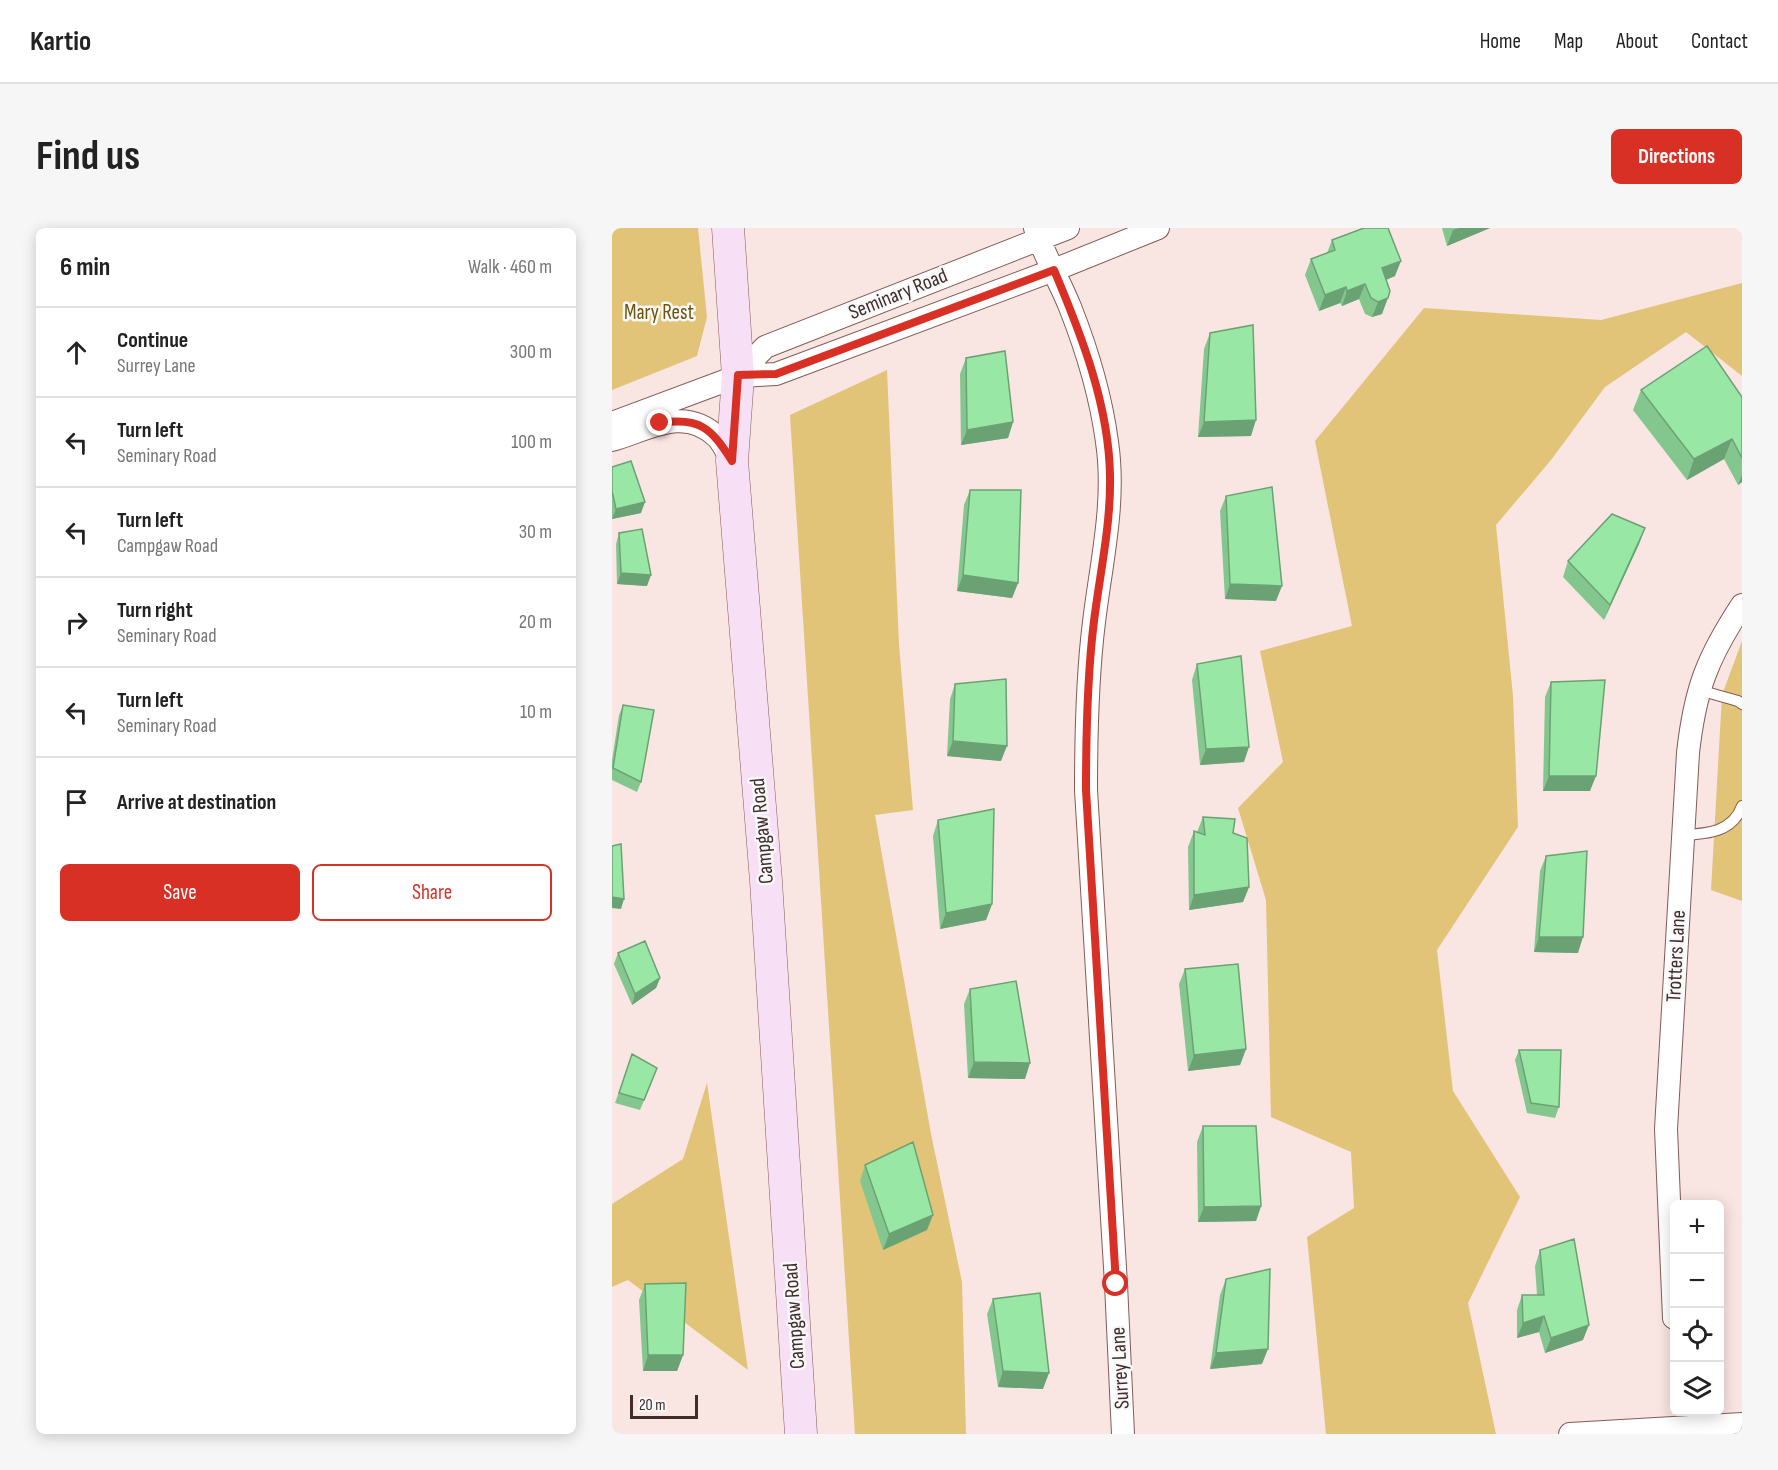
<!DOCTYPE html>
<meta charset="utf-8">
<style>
:root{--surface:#fff;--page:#f6f6f6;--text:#222;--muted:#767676;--line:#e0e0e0;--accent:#d93025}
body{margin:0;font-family:"Sofia Sans Condensed",sans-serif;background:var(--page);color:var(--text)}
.controls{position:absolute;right:18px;bottom:18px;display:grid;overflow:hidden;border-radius:9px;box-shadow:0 3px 15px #0003}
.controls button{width:54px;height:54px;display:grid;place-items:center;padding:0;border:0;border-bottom:2px solid var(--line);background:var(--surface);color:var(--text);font:30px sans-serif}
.scale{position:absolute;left:18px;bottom:15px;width:68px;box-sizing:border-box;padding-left:6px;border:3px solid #402d2a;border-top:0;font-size:16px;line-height:21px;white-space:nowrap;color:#402d2a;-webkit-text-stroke:4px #f8f8f8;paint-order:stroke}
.stop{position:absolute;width:18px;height:18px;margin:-14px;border:4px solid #d93025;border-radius:50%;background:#fff}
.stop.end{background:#d93025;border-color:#fff;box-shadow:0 2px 6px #0008}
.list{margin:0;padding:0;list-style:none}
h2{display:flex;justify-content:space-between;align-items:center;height:78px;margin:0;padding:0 24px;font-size:26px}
h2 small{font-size:20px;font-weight:400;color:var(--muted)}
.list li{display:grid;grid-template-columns:39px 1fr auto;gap:18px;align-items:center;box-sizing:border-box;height:90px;padding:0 24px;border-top:2px solid var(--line)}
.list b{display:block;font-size:22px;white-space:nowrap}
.list p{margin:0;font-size:20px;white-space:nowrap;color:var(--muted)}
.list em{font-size:20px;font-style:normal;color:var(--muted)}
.actions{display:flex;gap:12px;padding:18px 24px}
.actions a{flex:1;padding:14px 0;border:2px solid var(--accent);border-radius:9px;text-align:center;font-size:21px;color:var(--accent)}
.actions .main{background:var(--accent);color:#fff}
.icon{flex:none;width:33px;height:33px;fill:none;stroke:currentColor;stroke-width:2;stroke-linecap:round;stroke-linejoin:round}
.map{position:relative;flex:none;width:1130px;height:1206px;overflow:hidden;border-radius:9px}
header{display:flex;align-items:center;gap:36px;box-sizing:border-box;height:84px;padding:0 30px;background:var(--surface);border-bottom:2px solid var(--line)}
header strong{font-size:28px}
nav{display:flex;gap:33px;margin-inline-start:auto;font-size:21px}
.intro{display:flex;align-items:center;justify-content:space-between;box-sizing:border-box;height:144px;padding:0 36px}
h1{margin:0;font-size:42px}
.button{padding:15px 27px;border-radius:9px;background:var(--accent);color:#fff;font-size:21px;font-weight:700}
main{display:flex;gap:36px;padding:0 36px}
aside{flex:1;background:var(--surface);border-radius:9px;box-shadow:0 3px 15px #0003}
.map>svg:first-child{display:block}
</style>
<header>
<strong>Kartio</strong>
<nav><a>Home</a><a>Map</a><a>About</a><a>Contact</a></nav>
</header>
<div class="intro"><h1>Find us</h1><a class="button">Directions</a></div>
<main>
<aside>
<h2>6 min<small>Walk · 460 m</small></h2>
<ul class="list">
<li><svg class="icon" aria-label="ahead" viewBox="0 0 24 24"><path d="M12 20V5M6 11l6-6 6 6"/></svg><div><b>Continue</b><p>Surrey Lane</p></div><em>300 m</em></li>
<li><svg class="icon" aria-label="left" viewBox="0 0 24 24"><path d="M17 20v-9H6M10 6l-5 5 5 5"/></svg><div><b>Turn left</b><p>Seminary Road</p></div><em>100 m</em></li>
<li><svg class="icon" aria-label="left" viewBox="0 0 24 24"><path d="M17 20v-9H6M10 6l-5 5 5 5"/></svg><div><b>Turn left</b><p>Campgaw Road</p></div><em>30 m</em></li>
<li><svg class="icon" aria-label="right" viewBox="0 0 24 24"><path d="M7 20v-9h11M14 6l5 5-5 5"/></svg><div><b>Turn right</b><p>Seminary Road</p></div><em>20 m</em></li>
<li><svg class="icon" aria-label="left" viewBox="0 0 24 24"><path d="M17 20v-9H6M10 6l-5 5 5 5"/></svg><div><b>Turn left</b><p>Seminary Road</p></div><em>10 m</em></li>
<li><svg class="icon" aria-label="arrive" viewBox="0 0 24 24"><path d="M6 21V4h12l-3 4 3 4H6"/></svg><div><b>Arrive at destination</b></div></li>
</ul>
<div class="actions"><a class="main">Save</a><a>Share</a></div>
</aside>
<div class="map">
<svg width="1130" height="1206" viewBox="0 0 1130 1206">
<rect width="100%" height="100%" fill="#f9e5e2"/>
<path fill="#e2c478" d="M0,0H86L95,89L85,128L0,162Z
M1130,55V148L1074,104L993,159L939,232L884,297L901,468L906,599L825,722L841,863L908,969L856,1075L884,1206H714L695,1009L742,980L739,924L659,889L654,672L626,580L671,534L648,423L740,398L703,213L812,80L989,92Z
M275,142L287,417L301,582L263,587L319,906L350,1054L354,1206H243L178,187Z
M1130,413V673L1099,662L1110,467Z
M95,855L136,1142L16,1052L0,1059V976L71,931Z"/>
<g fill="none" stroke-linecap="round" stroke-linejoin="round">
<g stroke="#845b55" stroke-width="12">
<path id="service" d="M1087,462L1126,473L1130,476
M1071,607C1095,606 1121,604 1130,578"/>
</g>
<g stroke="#845b55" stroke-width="24">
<path id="minor" d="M423,0C432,27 447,52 458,79C475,122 489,169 495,214C504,274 489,335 482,394C475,450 474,506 474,562L504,1056L511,1206
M126,148L153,119L456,0
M0,195L126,148L164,146L442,42L546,0
M0,212C36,202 72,177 105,209C111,215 115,225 120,233
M1062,1090L1054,901L1076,525C1083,462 1095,430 1130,377
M958,1206L1130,1196"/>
</g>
<g stroke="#845b55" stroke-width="33">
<path id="secondary" d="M116,0L126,148L120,233L154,653L189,1206"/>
</g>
<use href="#service" stroke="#fff" stroke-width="10"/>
<use href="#minor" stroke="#fff" stroke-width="22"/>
<use href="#secondary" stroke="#f7e0f6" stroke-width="32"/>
</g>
<path fill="#84c78e" d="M830,0H878L835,18Z
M720,12L783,48L774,52L770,86L760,89L753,86L747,71L730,78L728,75L707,83L693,47L699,31L715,25Z
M598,105L639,208L586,209L592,121Z
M354,130L401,194L396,210L349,217L348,146Z
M1029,162L1130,169V254L1126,257L1112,231L1075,252L1021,182Z
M0,239L29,285L0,291Z
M358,262L406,355L400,370L345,363L352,277Z
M614,268L664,373L613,371L608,283Z
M1033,300L1027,316L992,392L951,349L956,333Z
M7,305L35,358L5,356L4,316Z
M585,436L632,534L588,537L580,452Z
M939,454L978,563H931L933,469Z
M343,456L389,533L335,528L338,471Z
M11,477L29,554L25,564L0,552V532L7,487Z
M591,589L621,605L637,659L631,674L577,682L576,619L582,603L585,604Z
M326,592L380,676L374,692L328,701L321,608Z
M934,628L966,725L922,724L928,643Z
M6,725L48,750L44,760L20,777L2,736Z
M573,741L634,821L628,837L576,843L567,756Z
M358,761L413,851L356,850L352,776Z
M907,822L947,879L943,890L915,885L903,832Z
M20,826L41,851L28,882L3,875Z
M591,898L649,978L644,993L586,994L585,914Z
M253,937L315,1002L271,1022L248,953Z
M928,1022L971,1112L933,1125L927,1104L905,1110V1082L910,1067H925L923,1038Z
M614,1051L650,1136L598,1141L608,1067Z
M33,1056L71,1127L65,1143H31L27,1072Z
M381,1071L431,1161L386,1159L375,1086Z"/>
<path fill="#6ba274" d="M847,0H878L835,18L841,2Z
M789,33L783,48L764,56L770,40Z
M753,56L747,71L730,78L735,63Z
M734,59L728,75L707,83L713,67Z
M776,70L770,86L760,89L766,74Z
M644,192L639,208L586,209L592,194Z
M401,194L396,210L349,217L355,202Z
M1120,211L1112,231L1075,252L1082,231Z
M1130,247V254L1126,257Z
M33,274L29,285L0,291L4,281Z
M1033,300L1027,316L992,392L998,377Z
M9,345L39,347L35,358L5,356Z
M351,347L406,355L400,370L345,363Z
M618,356L670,358L664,373L613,371Z
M341,513L395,518L389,533L335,528Z
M637,519L632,534L588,537L594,521Z
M937,548H984L978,563H931Z
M637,659L631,674L577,682L582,667Z
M0,669L12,671L9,681L0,680Z
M380,676L374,692L328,701L334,685Z
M927,709H971L966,725L922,724Z
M48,750L44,760L20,777L23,766Z
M634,821L628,837L576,843L582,827Z
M362,834L418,835L413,851L356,850Z
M649,978L644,993L586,994L592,979Z
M321,987L315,1002L271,1022L277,1006Z
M932,1088L927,1104L905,1110L911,1095Z
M977,1097L971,1112L933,1125L939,1110Z
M656,1121L650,1136L598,1141L604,1125Z
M36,1127H71L65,1143H31Z
M391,1143L437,1145L431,1161L386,1159Z"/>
<path fill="#99e7a5" stroke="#6ba274" stroke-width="1.5" d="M752,0H776L789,33L770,40L778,63L776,70L766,74L759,70L753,56L735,63L734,59L713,67L699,31L723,22L720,12Z
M641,97L644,192L592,194L598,105Z
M1095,118L1130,169V230L1120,211L1082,231L1029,162Z
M393,123L401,194L355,202L354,130Z
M19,233L33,274L4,281L0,263V239Z
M660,259L670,358L618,356L614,268Z
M358,262H409L406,355L351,347Z
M1000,286L1033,300L998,377L956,333Z
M30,301L39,347L9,345L7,305Z
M629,428L637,519L594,521L585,436Z
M394,451L395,518L341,513L343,456Z
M993,452L984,548H937L939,454Z
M11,477L42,482L29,554L1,540Z
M382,581L380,676L334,685L326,592Z
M591,589L623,591L621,605L635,610L637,659L582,667V603L593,607Z
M9,616L12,671L0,669V618Z
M975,623L971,709H927L934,628Z
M33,713L48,750L23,766L6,725Z
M626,736L634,821L582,827L573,741Z
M404,753L418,835L362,834L358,761Z
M907,822H949L947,879L919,875Z
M20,826L45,840L32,872L7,865Z
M591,898H644L649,978L592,979Z
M301,914L321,987L277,1006L253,937Z
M962,1011L977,1097L939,1110L932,1088L911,1095L910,1067H932L928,1022Z
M658,1041L656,1121L604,1125L614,1051Z
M74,1055L71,1127H36L33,1056Z
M428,1065L437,1145L391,1143L381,1071Z"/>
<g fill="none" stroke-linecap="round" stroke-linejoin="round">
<path stroke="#d93025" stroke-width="8" d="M48,195C88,189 99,200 120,233L126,147L164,146L442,42C469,106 497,177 498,248C499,296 488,345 482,393C475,449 474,505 474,562L504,1056"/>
</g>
<g text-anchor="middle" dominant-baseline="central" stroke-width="5" stroke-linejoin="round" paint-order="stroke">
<g font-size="21" fill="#402d2a" stroke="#f8f8f8">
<text transform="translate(286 66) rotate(-22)">Seminary Road</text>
<text transform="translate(150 603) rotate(-95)">Campgaw Road</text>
<text transform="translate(1064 728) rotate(-87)">Trotters Lane</text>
<text transform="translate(182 1088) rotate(-94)">Campgaw Road</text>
<text transform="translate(508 1140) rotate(-93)">Surrey Lane</text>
</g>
<g font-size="21" fill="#6c540a" stroke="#f8f8f8">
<text x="47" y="84">Mary Rest</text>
</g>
</g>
</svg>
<div class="controls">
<button>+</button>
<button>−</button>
<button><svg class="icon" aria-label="locate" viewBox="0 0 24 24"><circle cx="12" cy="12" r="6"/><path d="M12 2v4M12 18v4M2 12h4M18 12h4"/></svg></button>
<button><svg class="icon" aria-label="layers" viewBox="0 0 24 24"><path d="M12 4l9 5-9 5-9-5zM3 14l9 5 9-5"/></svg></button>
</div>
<div class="scale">20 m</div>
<div class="stop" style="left:504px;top:1056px"></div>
<div class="stop end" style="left:48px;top:195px"></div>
</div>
</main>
